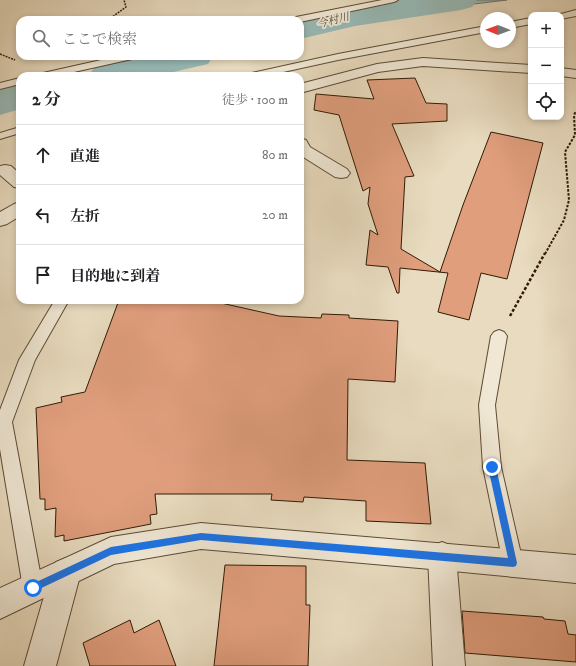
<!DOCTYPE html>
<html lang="ja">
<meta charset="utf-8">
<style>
:root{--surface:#fff;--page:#f2f2f2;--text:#202124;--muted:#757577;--line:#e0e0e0}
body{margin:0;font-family:"IM FELL DW Pica","Noto Serif JP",serif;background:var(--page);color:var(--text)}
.controls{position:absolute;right:12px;top:12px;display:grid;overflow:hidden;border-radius:8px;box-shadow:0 2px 6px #0003}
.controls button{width:36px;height:36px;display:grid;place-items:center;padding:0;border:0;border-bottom:1px solid var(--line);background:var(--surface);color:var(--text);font:20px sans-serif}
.compass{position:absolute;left:480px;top:12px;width:36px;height:36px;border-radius:50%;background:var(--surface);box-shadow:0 2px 6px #0003;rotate:271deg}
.stop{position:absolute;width:12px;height:12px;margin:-9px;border:3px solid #1a73e8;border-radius:50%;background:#fff}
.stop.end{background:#1a73e8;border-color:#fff;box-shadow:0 1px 4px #0008}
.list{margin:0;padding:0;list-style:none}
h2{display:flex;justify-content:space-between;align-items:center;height:52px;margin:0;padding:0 16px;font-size:17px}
h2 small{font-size:13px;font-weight:400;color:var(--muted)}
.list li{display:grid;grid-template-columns:26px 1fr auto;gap:12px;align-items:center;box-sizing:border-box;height:60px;padding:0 16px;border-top:1px solid var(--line)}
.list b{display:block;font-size:15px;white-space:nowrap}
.list em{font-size:13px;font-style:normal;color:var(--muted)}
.icon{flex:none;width:22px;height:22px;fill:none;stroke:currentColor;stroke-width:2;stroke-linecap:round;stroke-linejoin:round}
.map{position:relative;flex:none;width:576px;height:666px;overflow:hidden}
.search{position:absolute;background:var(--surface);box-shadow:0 2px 6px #0003;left:16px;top:16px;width:288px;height:44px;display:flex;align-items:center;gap:10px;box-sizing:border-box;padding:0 14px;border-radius:12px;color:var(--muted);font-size:15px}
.panel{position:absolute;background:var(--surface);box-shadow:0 2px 6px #0003;left:16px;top:72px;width:288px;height:232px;border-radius:12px}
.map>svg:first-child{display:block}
</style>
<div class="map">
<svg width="576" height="666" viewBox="0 0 576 666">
<rect width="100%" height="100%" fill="#e8dbbf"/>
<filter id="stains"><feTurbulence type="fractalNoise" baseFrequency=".005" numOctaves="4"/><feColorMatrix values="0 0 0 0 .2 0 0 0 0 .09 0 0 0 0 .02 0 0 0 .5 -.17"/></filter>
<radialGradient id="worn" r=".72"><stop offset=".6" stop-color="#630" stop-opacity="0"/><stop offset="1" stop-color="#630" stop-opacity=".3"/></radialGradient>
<path fill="#98bab7" stroke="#6e7a70" d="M423,0H507L326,22L416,1Z"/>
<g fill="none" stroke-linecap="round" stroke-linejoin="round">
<path stroke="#646a5e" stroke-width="1" d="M418,0L417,5L419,7L474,0"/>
<path fill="#98bab7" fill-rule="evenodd" d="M396,0H477L472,7L461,10L355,26L300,39V20H295L355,6Z
M146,56H213L208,64L156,76H88L94,68Z
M20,84V109L0,115V90Z"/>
</g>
<path fill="#e09e7d" stroke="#2f1b05" d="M415,78L426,103L447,104V121L392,124L414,176L405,177L401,249L440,272L463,205L491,132L543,143L507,279L481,273L469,320L438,312L448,273L400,268L399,293H397L388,267L366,265L370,230L378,235L368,204L370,187L363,191L339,115L314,110L316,94L374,99L367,80Z
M119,300H174L221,303L279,316L321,318L322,314L349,315V318L398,321L395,382L348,379L347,460L425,463L431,524L366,521V501L304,497L303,502L271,500L272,494H155L157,514L150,515L151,524L64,541V535L55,537L56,508L45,510V499H40L36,408L62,402L61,397L85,392Z
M225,565L306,566V605H310L308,666H214Z
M462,611L543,617L544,619L565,621L568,634L576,635V662L465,653Z
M130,620L134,633L159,620L176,666H90L83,643Z"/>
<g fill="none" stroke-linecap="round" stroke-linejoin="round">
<g stroke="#5d4b34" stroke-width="2">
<path id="service" d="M382,0H398L394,2L300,22V20H292L296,17Z
M576,10V16L561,19V15H557Z
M531,18V24L510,28V22Z
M486,26V32L338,60L265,76H247L252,73L338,54Z
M119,56H137L132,59L56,76H38L43,73Z
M20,78V84L0,89V83Z
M20,127V133L0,139V133Z
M55,300H69L35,360L12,422L43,588L40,595L33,598L26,595L23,588L0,449V410L19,360Z
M499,330L504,332L507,336L495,405L501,467L523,563L520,570L513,572L506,570L503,563L483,467L479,405L491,336L494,332Z"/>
</g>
<g stroke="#5d4b34" stroke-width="2">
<path id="minor" d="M423,58L531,65V73L423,66L378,72L300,93V84L377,64Z
M561,68L576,70V78L561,76Z
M300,138L306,140L310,147L347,169L350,173L347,177L341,178L335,177L300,155Z
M5,165L11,166L20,174V188L14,187L0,175V166Z
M20,202V216L7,224L0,226V212L14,204Z
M442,542L452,546L456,556L465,666H433L428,556L432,546Z
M66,558L76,562L81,572L56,666H24L51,572L56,562Z"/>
</g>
<g stroke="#5d4b34" stroke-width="2">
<path id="tertiary" d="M201,523L576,555V583L442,570L201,549L114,564L0,619V588L111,537Z"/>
</g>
<path stroke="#2f1b05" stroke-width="1.5" stroke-dasharray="2 1" stroke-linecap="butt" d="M108,20L126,7L124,0
M0,54L15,60"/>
<path stroke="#2f1b05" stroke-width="2" stroke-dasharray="2.5 1.5" stroke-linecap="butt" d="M545,254L564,220L569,200L565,152L575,135L574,115L576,111"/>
<path stroke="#2f1b05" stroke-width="2.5" stroke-dasharray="3 2" stroke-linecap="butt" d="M510,316L545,253"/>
<use href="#service" fill="#f0e8d5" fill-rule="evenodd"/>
<use href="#minor" fill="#f0e8d5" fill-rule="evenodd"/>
<use href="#tertiary" fill="#f0e8d5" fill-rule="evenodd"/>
</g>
<path fill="#1a73e8" d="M492,463L496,467L517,563L516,566L513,567L201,540L111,555L33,592L30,591L28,588L30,585L111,547L201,533L508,558L488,467Z"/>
<g text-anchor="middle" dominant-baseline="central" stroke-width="3.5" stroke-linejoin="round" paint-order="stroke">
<g font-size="11" font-style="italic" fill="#4e4b3a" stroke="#f0e8d5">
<text transform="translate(333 21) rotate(-14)">今村川</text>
</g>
</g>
<rect width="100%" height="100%" filter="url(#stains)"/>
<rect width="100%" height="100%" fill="url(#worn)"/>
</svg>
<div class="controls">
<button>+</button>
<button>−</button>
<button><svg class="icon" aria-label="locate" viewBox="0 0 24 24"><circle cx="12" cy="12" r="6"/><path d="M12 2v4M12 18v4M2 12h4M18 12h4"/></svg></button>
</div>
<svg class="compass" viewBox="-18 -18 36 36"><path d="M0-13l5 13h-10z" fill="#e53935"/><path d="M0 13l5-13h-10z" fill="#757577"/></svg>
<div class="stop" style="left:33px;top:588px"></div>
<div class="stop end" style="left:492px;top:467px"></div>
<div class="search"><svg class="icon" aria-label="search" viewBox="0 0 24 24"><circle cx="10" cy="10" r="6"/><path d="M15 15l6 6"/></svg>ここで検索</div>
<section class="panel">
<h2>2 分<small>徒歩 · 100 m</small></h2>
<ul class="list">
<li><svg class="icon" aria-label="ahead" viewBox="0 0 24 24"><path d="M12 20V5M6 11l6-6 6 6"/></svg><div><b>直進</b></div><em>80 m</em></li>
<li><svg class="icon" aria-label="left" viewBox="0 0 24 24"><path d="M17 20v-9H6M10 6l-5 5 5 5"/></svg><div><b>左折</b></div><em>20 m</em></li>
<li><svg class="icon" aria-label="arrive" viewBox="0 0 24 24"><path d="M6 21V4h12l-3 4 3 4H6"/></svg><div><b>目的地に到着</b></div></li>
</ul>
</section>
</div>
